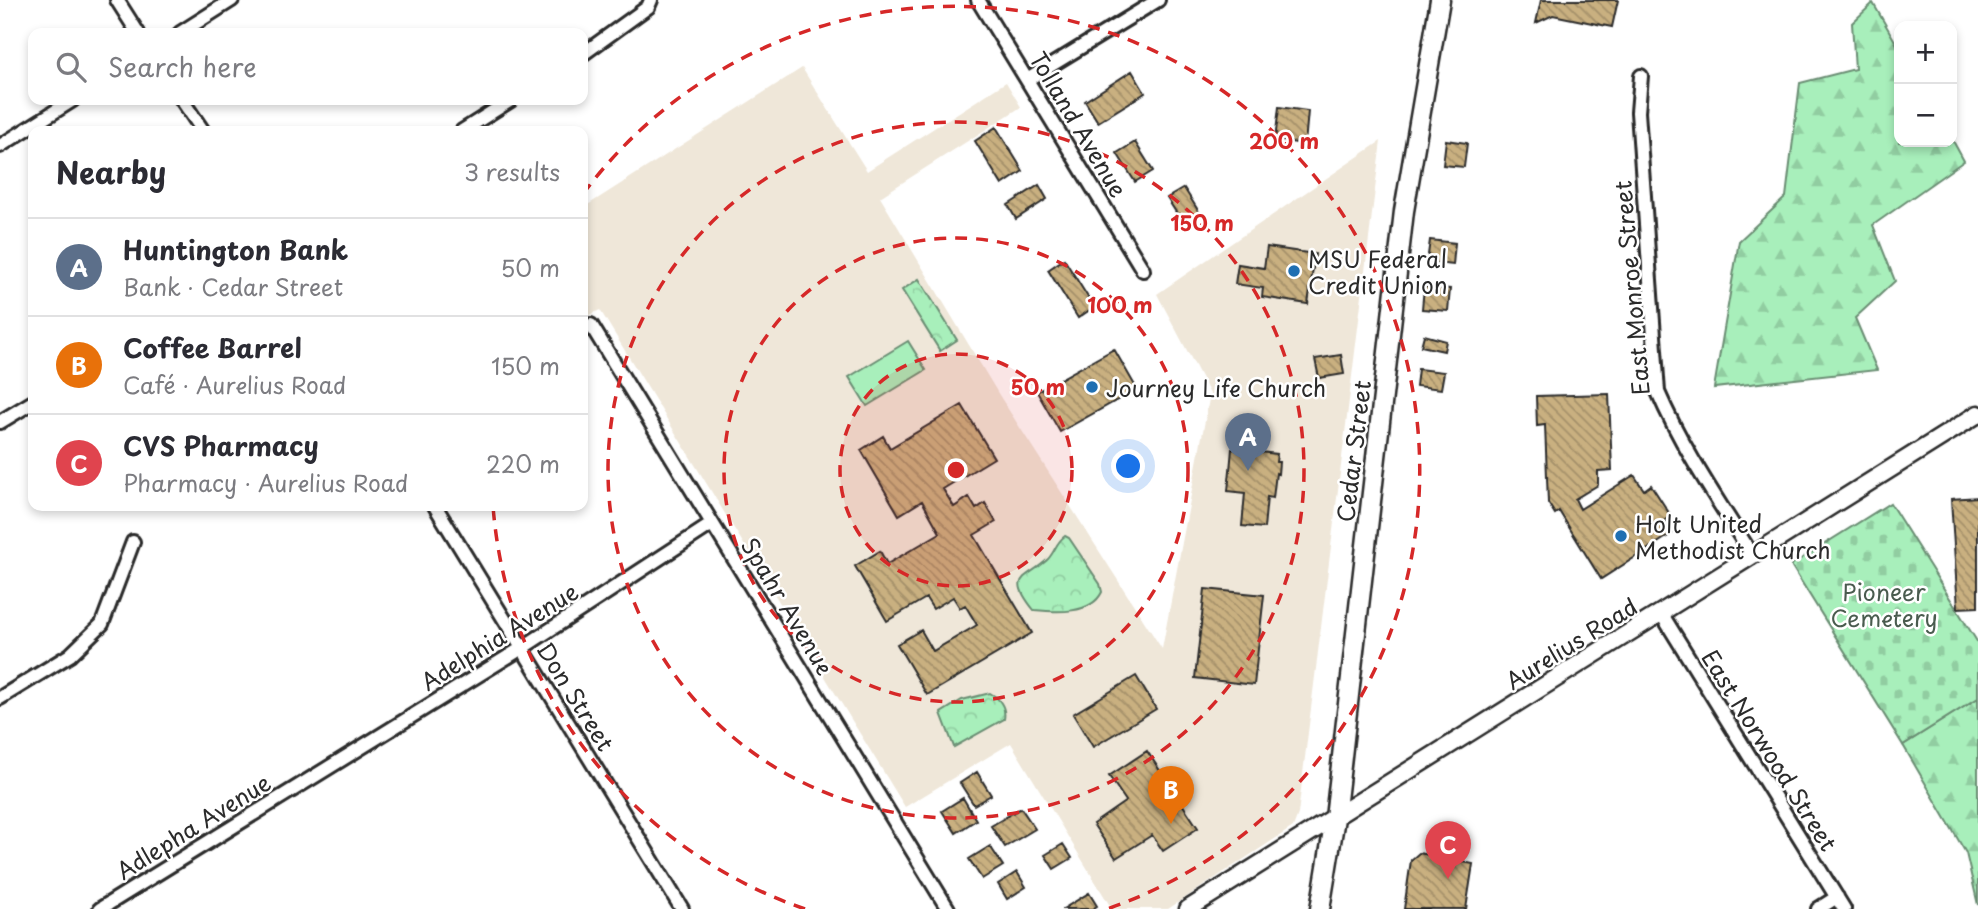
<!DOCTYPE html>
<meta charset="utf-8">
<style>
:root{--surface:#fff;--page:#f7f7f7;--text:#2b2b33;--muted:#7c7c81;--line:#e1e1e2;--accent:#d93025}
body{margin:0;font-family:"Playpen Sans",sans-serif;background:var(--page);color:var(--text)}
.controls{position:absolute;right:21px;top:21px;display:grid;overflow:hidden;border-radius:14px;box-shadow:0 4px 10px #0003}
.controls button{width:63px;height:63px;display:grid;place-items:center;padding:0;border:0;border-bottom:2px solid var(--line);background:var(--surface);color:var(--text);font:35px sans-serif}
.you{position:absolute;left:1129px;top:467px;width:24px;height:24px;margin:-18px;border:5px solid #fff;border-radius:50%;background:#1a73e8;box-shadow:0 0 0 10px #1a73e833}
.badge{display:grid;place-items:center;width:46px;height:46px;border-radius:50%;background:var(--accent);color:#fff;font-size:23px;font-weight:700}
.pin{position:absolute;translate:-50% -58px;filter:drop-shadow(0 2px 4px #0008)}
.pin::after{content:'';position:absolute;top:37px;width:24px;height:21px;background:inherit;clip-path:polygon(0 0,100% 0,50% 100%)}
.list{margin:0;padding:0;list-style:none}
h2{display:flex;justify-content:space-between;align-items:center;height:91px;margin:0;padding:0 28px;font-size:30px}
h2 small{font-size:23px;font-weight:400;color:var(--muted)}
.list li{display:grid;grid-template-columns:46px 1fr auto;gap:21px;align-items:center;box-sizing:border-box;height:98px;padding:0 28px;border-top:2px solid var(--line)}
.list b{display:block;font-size:26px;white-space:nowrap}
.list p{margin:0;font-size:23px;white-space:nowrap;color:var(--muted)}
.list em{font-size:23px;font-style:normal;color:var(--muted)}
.icon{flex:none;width:38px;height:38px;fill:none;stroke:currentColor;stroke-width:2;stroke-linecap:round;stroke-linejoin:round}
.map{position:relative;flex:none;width:1978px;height:909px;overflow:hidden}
.search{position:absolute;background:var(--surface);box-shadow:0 4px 10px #0003;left:28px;top:28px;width:560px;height:77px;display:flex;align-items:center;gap:18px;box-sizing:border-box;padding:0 24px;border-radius:14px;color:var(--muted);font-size:26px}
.panel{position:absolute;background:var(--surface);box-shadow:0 4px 10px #0003;left:28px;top:126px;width:560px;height:385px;border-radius:14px}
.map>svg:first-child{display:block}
</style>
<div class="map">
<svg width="1978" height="909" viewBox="0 0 1978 909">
<defs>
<pattern id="forest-firs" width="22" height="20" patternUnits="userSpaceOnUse" patternTransform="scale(1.75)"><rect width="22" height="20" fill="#a8efbb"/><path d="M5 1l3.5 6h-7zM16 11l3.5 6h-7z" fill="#91cda1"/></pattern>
<pattern id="cemetery-stones" width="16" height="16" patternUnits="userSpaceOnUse" patternTransform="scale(1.75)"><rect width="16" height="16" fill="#a8efbb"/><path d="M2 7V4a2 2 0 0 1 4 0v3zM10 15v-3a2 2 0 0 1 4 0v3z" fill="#91cda1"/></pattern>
<pattern id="park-crowns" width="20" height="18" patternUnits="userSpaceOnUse" patternTransform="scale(1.75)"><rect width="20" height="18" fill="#a8efbb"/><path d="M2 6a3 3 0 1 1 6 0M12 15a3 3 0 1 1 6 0" fill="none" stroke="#91cda1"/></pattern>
<pattern id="building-back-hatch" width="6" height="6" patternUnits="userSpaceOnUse" patternTransform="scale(1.75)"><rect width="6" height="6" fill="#c9b080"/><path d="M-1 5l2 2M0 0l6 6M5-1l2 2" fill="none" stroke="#a38f69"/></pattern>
</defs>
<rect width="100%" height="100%" fill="#fff"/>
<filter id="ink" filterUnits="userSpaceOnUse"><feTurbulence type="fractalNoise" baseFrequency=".0143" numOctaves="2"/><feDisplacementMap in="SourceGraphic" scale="14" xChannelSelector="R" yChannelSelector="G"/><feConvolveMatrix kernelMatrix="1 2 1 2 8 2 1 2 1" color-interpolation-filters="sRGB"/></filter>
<g filter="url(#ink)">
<path fill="#efe7d9" d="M802,68L867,171L1006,82L1021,107L880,197L999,395L1162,649L1210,394L1157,294L1381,141L1298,814L1293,827L1168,909H1112L1011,743L905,807L600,310L583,318V208Z"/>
<path fill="url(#forest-firs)" stroke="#6a8d73" stroke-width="2" d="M1873,3L1899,48V142H1952V139L1964,161L1873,225L1895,281L1855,318L1877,370L1714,388L1739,241L1786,197L1800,83L1855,69L1852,23Z
M1978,698V905L1966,853L1903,745Z"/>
<path fill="url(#cemetery-stones)" stroke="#6a8d73" stroke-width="2" d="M1890,503L1978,643V698L1903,745L1791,565Z"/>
<path fill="url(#park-crowns)" stroke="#6a8d73" stroke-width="2" d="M919,279L957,340L940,351L902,290Z
M1065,536L1069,538L1100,584L1102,592C1091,615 1056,612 1034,610C1006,575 1026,580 1048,559C1055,552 1056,542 1065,536Z
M990,693C1000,699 1006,708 1004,719L954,747L941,713L962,700Z"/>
<path fill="#a8efbb" stroke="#6a8d73" stroke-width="2" d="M908,341L926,370L867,406L849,377Z"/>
<path fill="url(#building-back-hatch)" stroke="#2b2b2b" stroke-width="2" d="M1541,0H1618L1612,27L1553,15L1536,23Z
M1132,71L1145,93L1098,122L1085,101Z
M1279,107L1308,111L1305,144L1275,140Z
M996,127L1023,171L1002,185L975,141Z
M1446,140L1467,143L1464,167L1443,165Z
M1135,142L1153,171L1135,182L1117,153Z
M1039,185L1047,199L1016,219L1008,205Z
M1184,188L1201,215L1184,225L1167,198Z
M1430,240L1455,243L1453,265L1427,262Z
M1267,247L1315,254L1308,304L1262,297L1263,288L1235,284L1238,264L1264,268Z
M1064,259L1094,307L1078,318L1048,270Z
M1424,287L1450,289L1448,311L1422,309Z
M1424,335L1446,341L1444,351L1421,346Z
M1114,349L1137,389L1060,432L1037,392Z
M1341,355L1344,374L1319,378L1315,359Z
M1418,369L1444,372L1441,389L1416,386Z
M1609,394L1612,470L1598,471V485L1575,499L1580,509L1634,475L1644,490L1651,485L1671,516L1665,520L1673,533L1601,579L1559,511L1555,514L1548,503L1545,425L1537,426L1536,396Z
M962,405L994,458L943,489L954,507L969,497L976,509L985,503L996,522L974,535L1032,633L927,695L897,644L921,630L933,651L977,625L965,605L960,608L953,597L933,609L926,598L887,621L855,566L880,551L887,564L940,533L922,501L899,515L861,450L883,436L890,448Z
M1232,449L1277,454L1276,462H1279L1278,474L1276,473L1273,498L1267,497L1264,528L1242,526L1245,493L1228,491Z
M1978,497V607L1958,608L1951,499Z
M1205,589L1264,595L1254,685L1195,678Z
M1136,676L1156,709L1093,747L1073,714Z
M1147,751L1198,828L1163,851L1152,835L1116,858L1093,824L1126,801L1109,776Z
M977,772L991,795L974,805L960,783Z
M963,798L976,820L956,833L942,811Z
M1021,808L1035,829L1005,847L991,826Z
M1063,844L1072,858L1054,869L1045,855Z
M990,846L1003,866L982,879L969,859Z
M1419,853L1473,864L1466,909H1404L1411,860Z
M1017,872L1026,887L1007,899L998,884Z
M1089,893L1097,906L1092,909H1063Z"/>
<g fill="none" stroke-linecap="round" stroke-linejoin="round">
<g stroke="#2b2b2b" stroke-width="18">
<path id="minor" d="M117,0L138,33
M978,0L1143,270
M180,33L232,0
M583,54L648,7L651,0
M1641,76L1638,112L1658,392C1683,450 1719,502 1752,555
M1027,80L1158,0
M182,100L203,131
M462,131L511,100
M0,146L73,100
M583,330L591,325L948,909
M0,422L33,402
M435,506L682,909
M1661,613L1844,909
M0,698L70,655L102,624L133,542
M100,909L522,648L712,524
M1818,909L1837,897"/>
</g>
<g stroke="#2b2b2b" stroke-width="21">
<path id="tertiary" d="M1188,909L1978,414"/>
</g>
<g stroke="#2b2b2b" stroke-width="23">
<path id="secondary" d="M1320,909L1335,818L1404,211L1440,0"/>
</g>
<use href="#minor" stroke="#fff" stroke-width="12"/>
<use href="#tertiary" stroke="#fff" stroke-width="16"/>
<use href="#secondary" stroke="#fff" stroke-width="18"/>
</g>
</g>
<circle cx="956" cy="470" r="116" fill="#d62828" fill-opacity=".12"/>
<g fill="none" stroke="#d62828" stroke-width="3.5" stroke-dasharray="12 9">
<circle cx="956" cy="470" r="116"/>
<circle cx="956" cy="470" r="232"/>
<circle cx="956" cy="470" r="348"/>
<path d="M805 909A464 464 0 0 1 493 506M583 194A464 464 0 1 1 1107 909"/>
</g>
<g fill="#1f6fb2" stroke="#fff" stroke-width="2.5">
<circle cx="1294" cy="271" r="7"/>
<circle cx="1092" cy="387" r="7"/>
<circle cx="1621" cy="536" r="7"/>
</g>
<g text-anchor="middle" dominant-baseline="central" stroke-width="5" stroke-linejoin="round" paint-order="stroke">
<g font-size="23" fill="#2b2b2b" stroke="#fff">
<text transform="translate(1079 124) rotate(59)">Tolland Avenue</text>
<text transform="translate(1631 288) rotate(-95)">East Monroe Street</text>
<text transform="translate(1353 451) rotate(-83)">Cedar Street</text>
<text transform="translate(788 606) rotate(59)">Spahr Avenue</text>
<text transform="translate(499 636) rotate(-32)">Adelphia Avenue</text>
<text transform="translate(1571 643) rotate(-32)">Aurelius Road</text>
<text transform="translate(576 696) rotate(58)">Don Street</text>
<text transform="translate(1770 750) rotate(58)">East Norwood Street</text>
<text transform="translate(193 826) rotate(-32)">Adlepha Avenue</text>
</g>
<g font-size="23" fill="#2b2b2b" stroke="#fff" text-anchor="start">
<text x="1308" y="258">MSU Federal<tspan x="1308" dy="26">Credit Union</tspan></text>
<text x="1106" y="387">Journey Life Church</text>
<text x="1635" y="523">Holt United<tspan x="1635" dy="26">Methodist Church</tspan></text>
</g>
<g font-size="23" fill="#4a5c4f" stroke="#fff">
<text x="1884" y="591">Pioneer<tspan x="1884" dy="26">Cemetery</tspan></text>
</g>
</g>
<circle cx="956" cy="470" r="10" fill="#d62828" stroke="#fff" stroke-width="3.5"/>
<g font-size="21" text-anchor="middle" font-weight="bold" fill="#d62828" stroke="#fff" stroke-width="5" stroke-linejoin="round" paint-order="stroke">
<text x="1284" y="149">200 m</text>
<text x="1202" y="231">150 m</text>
<text x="1120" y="313">100 m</text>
<text x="1038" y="395">50 m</text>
</g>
</svg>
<div class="controls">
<button>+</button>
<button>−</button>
</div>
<div class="you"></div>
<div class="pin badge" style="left:1248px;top:471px;background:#5c6f8a">A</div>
<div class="pin badge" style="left:1171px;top:824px;background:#e8710a">B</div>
<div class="pin badge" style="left:1448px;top:879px;background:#e0444e">C</div>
<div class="search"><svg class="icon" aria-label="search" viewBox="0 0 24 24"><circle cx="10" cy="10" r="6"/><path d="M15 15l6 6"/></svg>Search here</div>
<section class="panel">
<h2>Nearby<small>3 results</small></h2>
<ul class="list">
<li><span class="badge" style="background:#5c6f8a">A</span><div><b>Huntington Bank</b><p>Bank · Cedar Street</p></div><em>50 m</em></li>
<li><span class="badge" style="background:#e8710a">B</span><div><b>Coffee Barrel</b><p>Café · Aurelius Road</p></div><em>150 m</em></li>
<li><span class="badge" style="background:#e0444e">C</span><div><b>CVS Pharmacy</b><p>Pharmacy · Aurelius Road</p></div><em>220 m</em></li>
</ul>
</section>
</div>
